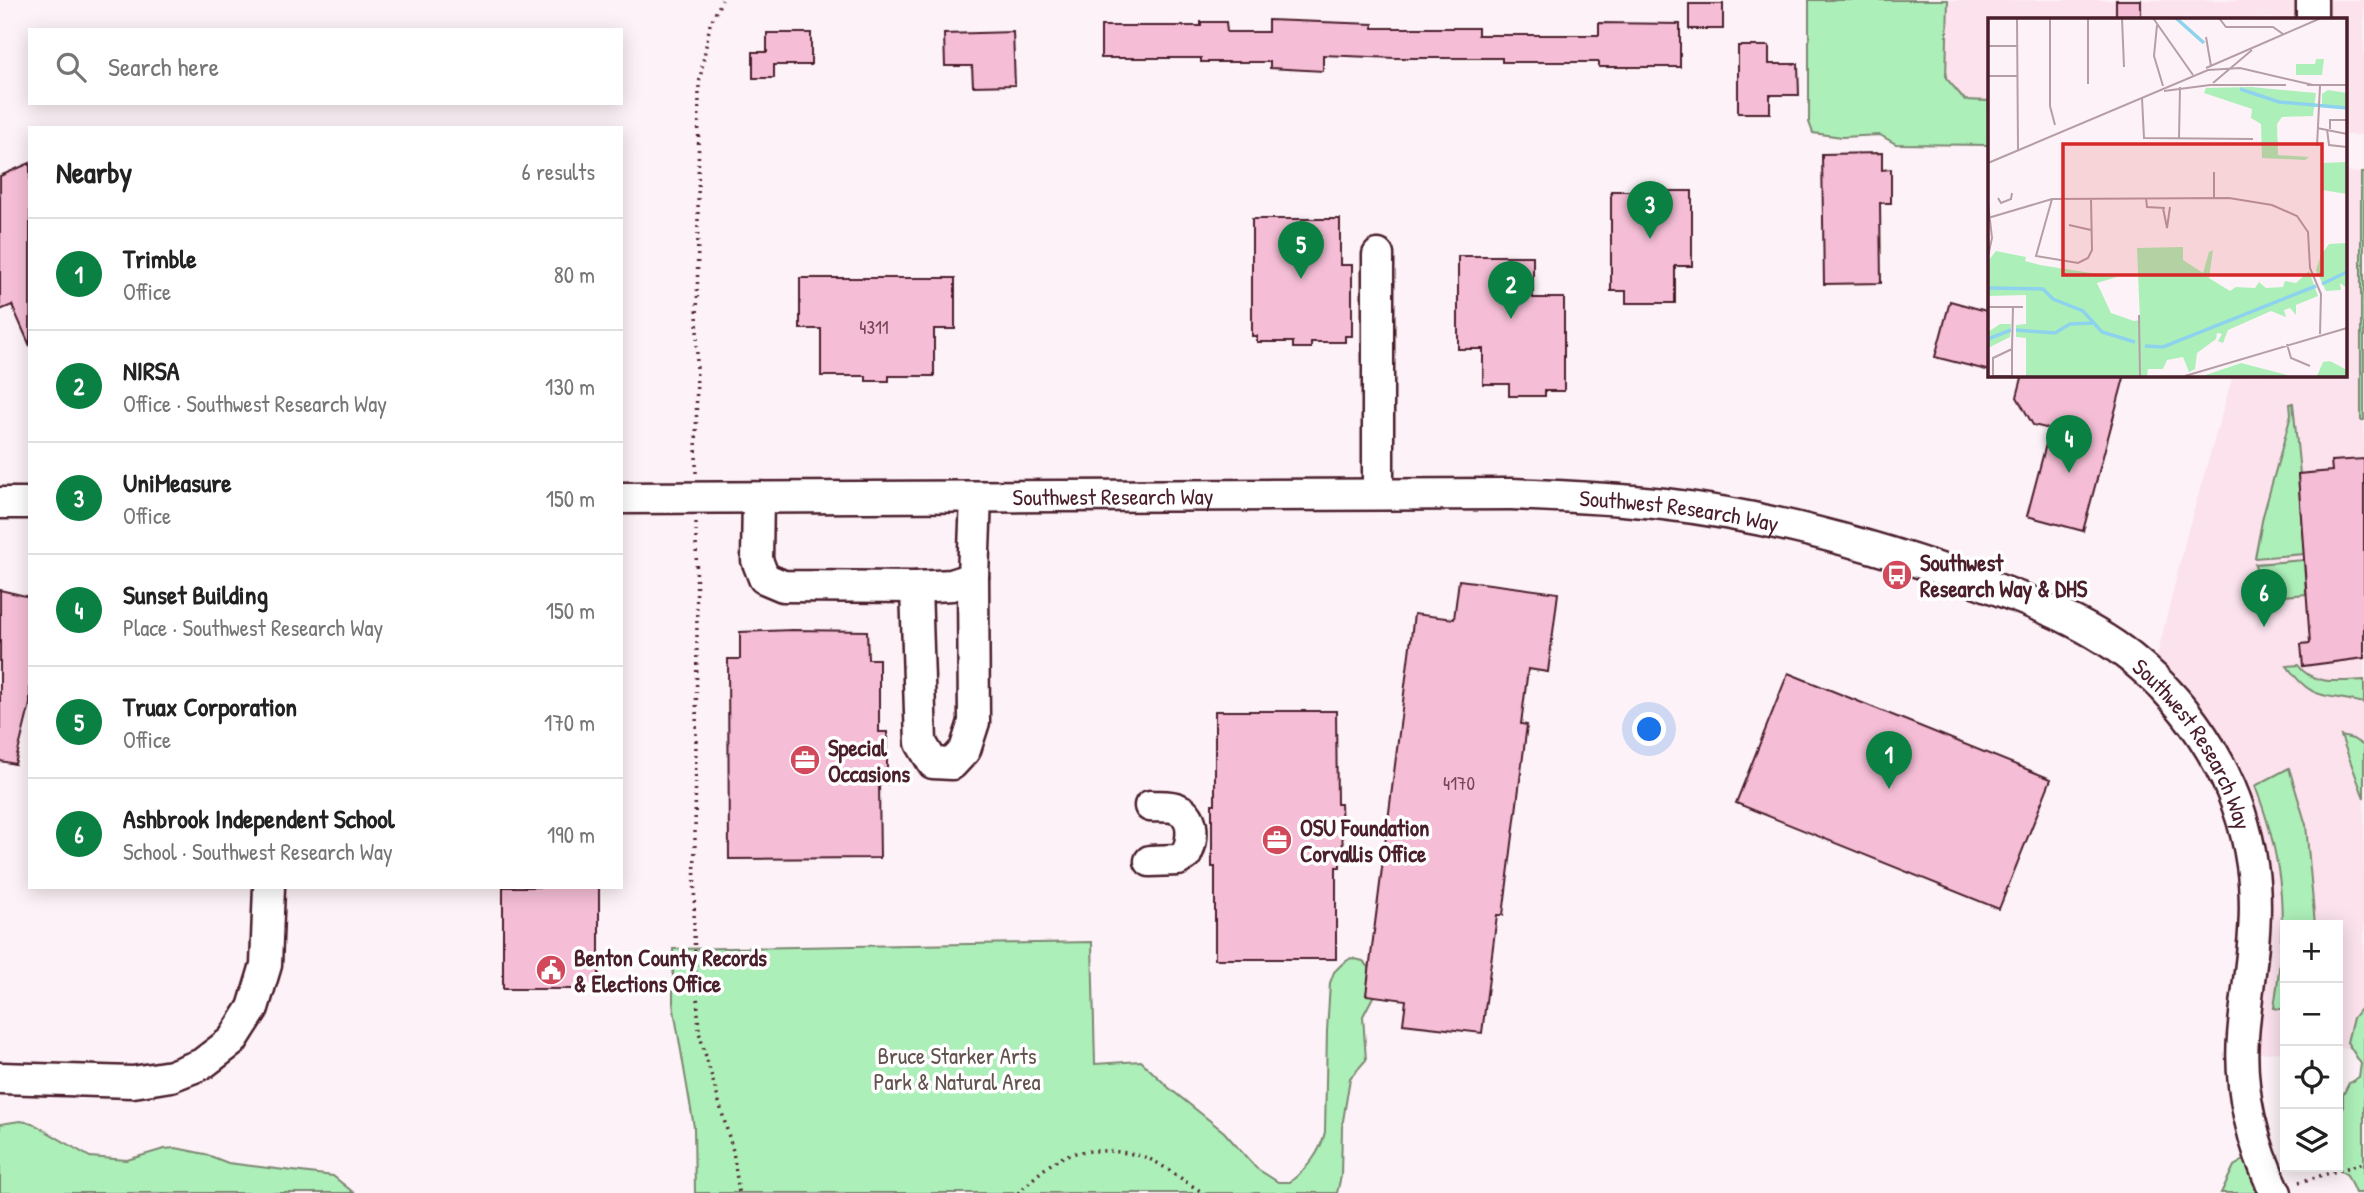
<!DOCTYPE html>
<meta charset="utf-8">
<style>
:root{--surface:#fff;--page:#f6f6f6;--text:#222;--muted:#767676;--line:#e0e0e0;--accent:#0b8043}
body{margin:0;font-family:"Patrick Hand",sans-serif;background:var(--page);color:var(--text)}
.controls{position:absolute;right:21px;bottom:21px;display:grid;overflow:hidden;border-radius:0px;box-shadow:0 4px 18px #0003}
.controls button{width:63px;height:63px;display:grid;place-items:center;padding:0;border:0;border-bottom:2px solid var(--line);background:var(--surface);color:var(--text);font:35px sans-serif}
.you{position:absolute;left:1650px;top:730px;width:24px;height:24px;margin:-18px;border:5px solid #fff;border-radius:50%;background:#1a73e8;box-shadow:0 0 0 10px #1a73e833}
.badge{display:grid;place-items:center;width:46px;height:46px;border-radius:50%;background:var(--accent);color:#fff;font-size:23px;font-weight:700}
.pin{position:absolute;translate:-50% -58px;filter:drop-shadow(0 2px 4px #0008)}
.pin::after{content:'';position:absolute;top:37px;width:24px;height:21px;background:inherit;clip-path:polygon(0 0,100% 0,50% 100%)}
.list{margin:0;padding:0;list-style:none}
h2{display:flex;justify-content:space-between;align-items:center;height:91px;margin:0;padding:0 28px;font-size:30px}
h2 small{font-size:23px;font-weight:400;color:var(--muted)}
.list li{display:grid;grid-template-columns:46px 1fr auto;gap:21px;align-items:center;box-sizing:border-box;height:112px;padding:0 28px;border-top:2px solid var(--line)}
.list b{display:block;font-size:26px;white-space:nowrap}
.list p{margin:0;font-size:23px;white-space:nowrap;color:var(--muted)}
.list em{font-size:23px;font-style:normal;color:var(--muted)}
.icon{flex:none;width:38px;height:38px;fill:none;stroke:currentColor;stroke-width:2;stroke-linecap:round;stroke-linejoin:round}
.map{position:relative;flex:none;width:2364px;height:1193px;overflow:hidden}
.search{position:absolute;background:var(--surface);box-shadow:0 4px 18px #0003;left:28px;top:28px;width:595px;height:77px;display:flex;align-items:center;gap:18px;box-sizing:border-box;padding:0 24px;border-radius:0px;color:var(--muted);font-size:26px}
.panel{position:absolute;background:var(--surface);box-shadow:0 4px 18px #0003;left:28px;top:126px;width:595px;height:763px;border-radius:0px}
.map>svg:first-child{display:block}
</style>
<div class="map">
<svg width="2364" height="1193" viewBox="0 0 2364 1193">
<rect width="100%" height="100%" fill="#fdf2f7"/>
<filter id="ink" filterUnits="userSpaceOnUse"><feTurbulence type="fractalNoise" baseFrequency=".0143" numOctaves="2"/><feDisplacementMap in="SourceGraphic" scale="14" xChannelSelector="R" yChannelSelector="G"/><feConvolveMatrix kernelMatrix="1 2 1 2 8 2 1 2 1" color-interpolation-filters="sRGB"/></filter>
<g filter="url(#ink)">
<path fill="#fbe2ed" d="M1948,0H2364V135H2345V19H1990L1989,101L1965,100L1946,78Z
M2345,172L2364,173V1048L2338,1049V925H2285V1052L2260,1053L2263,994L2268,960L2270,900L2155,664L2187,534L2233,375L2345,374Z"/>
<path fill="#adefb9" stroke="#7c8772" stroke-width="2" d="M1809,0H1948L1946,78L1965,100L1989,101V145L1896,144L1880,135L1842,137L1813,133L1809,122Z
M2361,173H2364V420H2361Z
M2293,403L2300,474L2298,475L2304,554L2255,558L2263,516L2291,415L2290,404Z
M2304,560L2306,594L2284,596V599L2264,601L2258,581L2255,564Z
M2298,665C2312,686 2342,681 2364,680V703C2326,693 2313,703 2287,666Z
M2341,736L2353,739L2364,746V798Z
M2289,768L2306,825L2315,925H2285V1010L2274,1008C2287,925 2286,865 2255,786Z
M1092,942L1095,1064L1141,1061L1169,1088L1224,1132L1256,1168L1278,1182H1290C1307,1168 1320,1154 1325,1132L1327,1031L1330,983L1334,972L1342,964L1351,958L1363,961L1371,969L1375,993L1363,1016L1366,1060L1350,1078L1342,1127L1341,1176L1337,1193H695L694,1127L673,1004V949Z
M2364,1004V1193H2355L2347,1175L2335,1167H2338V1120L2343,1108V1095L2349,1083L2359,1077L2361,1064L2347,1042L2353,1018Z
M20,1121L32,1123L90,1157L127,1160L164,1149L176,1148L205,1154L228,1163L333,1176L354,1193H0V1124Z
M2244,1160L2255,1163L2277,1193H2221L2234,1166Z"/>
<path fill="#f5bed6" stroke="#4a1f2b" stroke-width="2" d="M2116,0H2141V19H2116Z
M1689,4H1723V29H1689Z
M1268,20L1373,24V28H1478V35H1599V23L1680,24V67H1599V62H1502V58H1395L1323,55V71L1270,68V62H1201V58H1101V26H1201V22H1226L1227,32H1268Z
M1013,32L1015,85L973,86L972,66H945L944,34Z
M767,33H811V65H774V78H753V52H767Z
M1738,46H1769V64H1798L1799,95H1770V113H1738Z
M1882,153V170L1891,169V203H1880L1881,283L1824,284L1822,154Z
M30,163V346L12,305L0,310V176Z
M1611,191H1692V266H1675V303H1626V291H1611Z
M1252,219H1340V265H1352V336H1345V342H1311V348H1293V342H1257V336H1252Z
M1458,256H1533V298H1564V391H1545V396H1509V384H1483V349H1458Z
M800,278H955V329H934V376H889V381H866V376H821V329H800Z
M1950,301L1990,312V371L1935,357Z
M2023,374H2125L2083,531L2027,516L2050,429L2033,425L2017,397Z
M2364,459V658L2303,666L2301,644L2310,643L2298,474L2332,471L2331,461Z
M1459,580L1558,593L1548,672L1528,669L1521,724L1527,725L1523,756L1503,915H1497L1482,1033L1403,1024L1406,1000L1366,995L1414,614L1454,619Z
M0,590L30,597V704L15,764L0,761Z
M792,630L867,631L868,659H879V732H887V784H879L880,858L729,859L728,659H740V632Z
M1788,673L2051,779L1999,909L1736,803Z
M1215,711H1336L1337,804H1341L1343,852H1340V867H1336V959H1215V867H1212V804H1215Z
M503,887H599V989H503Z"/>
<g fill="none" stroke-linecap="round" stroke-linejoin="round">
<g stroke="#4a1f2b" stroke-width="35">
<g id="minor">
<path d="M2312,19V0"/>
<path d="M1378,494V255"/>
<path id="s1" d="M621,498L1510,494C1561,496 1613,498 1664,504C1769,516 1870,544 1969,579C2025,599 2083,620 2130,657C2194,708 2241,784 2252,865C2261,924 2247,979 2243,1037C2239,1089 2253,1147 2276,1193"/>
<path d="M758,498L757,560L764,578L783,586L916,587L952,585L973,577L976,497"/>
<path d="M0,503H30"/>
<path d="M916,587L921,743L933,763L952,764L965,750L974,722L973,577"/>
<path d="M1150,806C1159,807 1170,805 1178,809C1196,816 1193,841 1186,855L1178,860L1150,861"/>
<path d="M0,1078L133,1082L171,1076L202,1064L232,1041L253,1008L266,965L269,887"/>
</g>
</g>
<path stroke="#4a1f2b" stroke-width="3.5" stroke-dasharray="2 5" stroke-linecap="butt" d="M696,473L699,84L710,24L722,0
M696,523L697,641L694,934L699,1032L733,1151L739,1193
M2299,1182L2364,1163
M1018,1193C1031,1181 1045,1166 1061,1158C1081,1147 1126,1150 1147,1158C1166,1166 1186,1183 1204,1193"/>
<use href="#minor" stroke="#fff" stroke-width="30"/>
</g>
</g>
<defs>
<g id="bus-disc" transform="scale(1.575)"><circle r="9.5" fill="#d1495b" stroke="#fff"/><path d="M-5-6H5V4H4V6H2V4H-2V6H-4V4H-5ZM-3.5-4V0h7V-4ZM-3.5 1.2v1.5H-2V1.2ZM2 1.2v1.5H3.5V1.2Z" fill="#fff"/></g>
<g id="office-disc" transform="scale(1.575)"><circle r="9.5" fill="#d1495b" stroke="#fff"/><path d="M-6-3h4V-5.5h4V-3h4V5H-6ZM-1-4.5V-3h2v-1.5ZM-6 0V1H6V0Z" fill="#fff"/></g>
<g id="civic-disc" transform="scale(1.575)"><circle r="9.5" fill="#d1495b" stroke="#fff"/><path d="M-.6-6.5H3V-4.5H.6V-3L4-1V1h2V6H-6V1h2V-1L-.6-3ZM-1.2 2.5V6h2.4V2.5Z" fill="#fff"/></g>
</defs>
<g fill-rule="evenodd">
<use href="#bus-disc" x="1897" y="575"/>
<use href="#office-disc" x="805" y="760"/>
<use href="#office-disc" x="1277" y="840"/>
<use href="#civic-disc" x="551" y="970"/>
</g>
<g text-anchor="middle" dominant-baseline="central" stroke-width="7" stroke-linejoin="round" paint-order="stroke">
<g font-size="19" fill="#754756">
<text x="874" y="327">4311</text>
<text x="1459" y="783">4170</text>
</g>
<g font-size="23" fill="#4a1f2b" stroke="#fff">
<text stroke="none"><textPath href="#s1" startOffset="492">Southwest Research Way</textPath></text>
<text stroke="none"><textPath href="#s1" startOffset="1059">Southwest Research Way</textPath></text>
<text stroke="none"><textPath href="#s1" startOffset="1647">Southwest Research Way</textPath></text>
</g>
<g font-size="23" font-weight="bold" fill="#4a1f2b" stroke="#fff" text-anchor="start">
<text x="1920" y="562">Southwest<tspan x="1920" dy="26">Research Way &amp; DHS</tspan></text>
<text x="828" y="747">Special<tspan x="828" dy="26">Occasions</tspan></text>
<text x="1300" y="827">OSU Foundation<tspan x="1300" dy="26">Corvallis Office</tspan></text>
<text x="574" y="957">Benton County Records<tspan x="574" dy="26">&amp; Elections Office</tspan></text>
</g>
<g font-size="23" fill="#63534e" stroke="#fff">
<text x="957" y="1055">Bruce Starker Arts<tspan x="957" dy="26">Park &amp; Natural Area</tspan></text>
</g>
</g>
<g transform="translate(1988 18)">
<rect width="359" height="359" fill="#fdf2f7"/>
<path d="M328,41H336L334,57H308V46H327ZM263,69L328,75L325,98L294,99L289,106L290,137L321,139L317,142L274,140L273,106L263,100L264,91L216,75L218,70ZM340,72L359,75V91L334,89V76ZM359,144V176L334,172V145ZM359,225V270L352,265L353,272L338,273L328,252L333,237L341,226ZM195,229V242L215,255L221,234L225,232L221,260L242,273L248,269L267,270L271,264L278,270L295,269L297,263L308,265L321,253L330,278L308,287V297L302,290L296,292L298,299L283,293L240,312L235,325L230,323L234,316L229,315L228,321L209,335L207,351L201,354L195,339L179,342L175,351H160L159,358H38V320L28,319V307L38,306V277L0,278V243L8,233L38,239L37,243L52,247L129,259L109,265L123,295L146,303L152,302L149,230ZM12,306H23L22,319L0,330V314ZM342,343L359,352V358H329L335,344ZM253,345L303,358H215Z" fill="#adefb9"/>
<path fill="none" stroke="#8dd3ee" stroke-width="3.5" d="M188,0L216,25M252,71L291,84L359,90M334,266L359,254M0,270L55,271L65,281L95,293L114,314L147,324M28,312L67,315L82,306L106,305M0,321L23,312M157,328L175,329L328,268"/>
<path fill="none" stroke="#b59ea5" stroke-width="2" d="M29,0L30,132M62,0V88L67,107M100,0V66M134,0L136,49M165,0L205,57M231,0L238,9H285L295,16M169,7L166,38L175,68M218,19L223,48M0,28H29M218,50L333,0M0,58H29M225,65L264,32M319,67H359M176,73L222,67H298M154,80L156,120L265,121M329,110L359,116M339,111L341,127L359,129M342,111V102H359M191,121L192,69M329,128L332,68M0,145L220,52L252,50L325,67M10,180L13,185L23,181L24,175M158,180L159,189L177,190M226,180V154M64,181L48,238L90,245L100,240L104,232L103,181M0,185L4,220L0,238M175,190L179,210L182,189M0,200L64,181L241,180L284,187L309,198L320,214L322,250L333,276L332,316M81,207L103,212M0,289H35M151,297L152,358M299,326L303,340L322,348M24,331L5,340V358H24V331L25,289M197,358L359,310"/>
<path fill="#d62828" fill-opacity="0.15" stroke="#d62828" stroke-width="3.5" d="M75,126H334V257H75Z"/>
<rect width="359" height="359" fill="none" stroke="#4a1f2b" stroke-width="3.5"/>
</g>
</svg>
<div class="controls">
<button>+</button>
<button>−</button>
<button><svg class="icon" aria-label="locate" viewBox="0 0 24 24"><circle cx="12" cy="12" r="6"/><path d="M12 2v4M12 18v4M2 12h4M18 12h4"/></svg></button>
<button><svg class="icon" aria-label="layers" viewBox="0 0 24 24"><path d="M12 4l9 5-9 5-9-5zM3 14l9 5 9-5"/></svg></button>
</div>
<div class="you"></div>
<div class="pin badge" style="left:1889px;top:789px">1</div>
<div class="pin badge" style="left:1511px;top:319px">2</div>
<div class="pin badge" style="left:1650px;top:239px">3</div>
<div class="pin badge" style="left:2069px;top:473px">4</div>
<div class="pin badge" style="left:1301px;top:279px">5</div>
<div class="pin badge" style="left:2264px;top:627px">6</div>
<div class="search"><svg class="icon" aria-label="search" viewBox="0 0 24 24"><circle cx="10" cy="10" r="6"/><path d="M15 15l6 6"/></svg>Search here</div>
<section class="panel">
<h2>Nearby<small>6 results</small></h2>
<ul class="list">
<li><span class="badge">1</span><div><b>Trimble</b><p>Office</p></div><em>80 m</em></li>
<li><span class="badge">2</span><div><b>NIRSA</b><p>Office · Southwest Research Way</p></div><em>130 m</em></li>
<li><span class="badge">3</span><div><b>UniMeasure</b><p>Office</p></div><em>150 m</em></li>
<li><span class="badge">4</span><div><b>Sunset Building</b><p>Place · Southwest Research Way</p></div><em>150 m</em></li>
<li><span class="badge">5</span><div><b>Truax Corporation</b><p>Office</p></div><em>170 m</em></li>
<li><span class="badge">6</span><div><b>Ashbrook Independent School</b><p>School · Southwest Research Way</p></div><em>190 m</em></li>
</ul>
</section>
</div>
